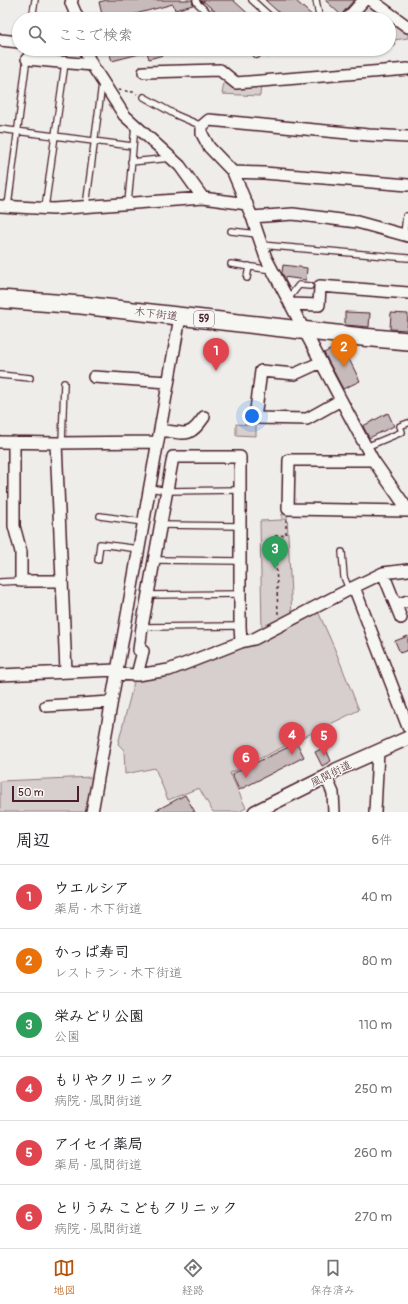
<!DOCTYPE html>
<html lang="ja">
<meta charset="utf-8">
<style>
:root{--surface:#fff;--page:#f2f2f2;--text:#202124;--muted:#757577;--line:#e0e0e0;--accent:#b45309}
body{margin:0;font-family:Pangolin,"Klee One",sans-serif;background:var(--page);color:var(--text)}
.scale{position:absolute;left:12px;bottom:10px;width:67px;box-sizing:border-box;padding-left:4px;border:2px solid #4a1f2b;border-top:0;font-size:11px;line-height:14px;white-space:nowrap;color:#4a1f2b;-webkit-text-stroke:3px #f6f6f2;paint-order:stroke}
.you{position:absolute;left:252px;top:416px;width:14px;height:14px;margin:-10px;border:3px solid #fff;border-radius:50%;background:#1a73e8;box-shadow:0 0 0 6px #1a73e833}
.badge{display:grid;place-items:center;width:26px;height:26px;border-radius:50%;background:var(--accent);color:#fff;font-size:13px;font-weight:700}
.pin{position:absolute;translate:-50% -33px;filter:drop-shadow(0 1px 2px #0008)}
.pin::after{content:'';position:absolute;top:21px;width:14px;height:12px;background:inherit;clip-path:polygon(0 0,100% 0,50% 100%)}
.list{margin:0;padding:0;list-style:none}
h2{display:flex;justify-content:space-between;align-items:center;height:52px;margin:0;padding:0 16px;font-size:17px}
h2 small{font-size:13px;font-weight:400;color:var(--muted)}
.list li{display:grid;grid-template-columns:26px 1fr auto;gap:12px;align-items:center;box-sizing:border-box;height:64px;padding:0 16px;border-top:1px solid var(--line)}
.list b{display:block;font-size:15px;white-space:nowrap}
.list p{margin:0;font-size:13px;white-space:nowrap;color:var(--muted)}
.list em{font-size:13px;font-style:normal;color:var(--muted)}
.icon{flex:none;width:22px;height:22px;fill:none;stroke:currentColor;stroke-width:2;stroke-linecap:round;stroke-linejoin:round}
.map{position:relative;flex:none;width:408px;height:812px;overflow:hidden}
.search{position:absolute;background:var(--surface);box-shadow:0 1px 3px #0004;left:12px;right:12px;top:12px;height:44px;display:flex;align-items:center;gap:10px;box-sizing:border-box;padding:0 14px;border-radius:22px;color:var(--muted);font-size:15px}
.sheet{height:436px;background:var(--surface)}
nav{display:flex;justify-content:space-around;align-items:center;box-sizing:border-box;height:56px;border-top:1px solid var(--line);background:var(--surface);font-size:11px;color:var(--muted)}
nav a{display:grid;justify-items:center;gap:2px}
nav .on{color:var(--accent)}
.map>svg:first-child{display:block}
</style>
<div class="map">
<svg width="408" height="812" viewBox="0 0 408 812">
<rect width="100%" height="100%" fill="#efedea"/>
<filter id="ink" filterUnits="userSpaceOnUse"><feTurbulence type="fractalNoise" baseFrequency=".025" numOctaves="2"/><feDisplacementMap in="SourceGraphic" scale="8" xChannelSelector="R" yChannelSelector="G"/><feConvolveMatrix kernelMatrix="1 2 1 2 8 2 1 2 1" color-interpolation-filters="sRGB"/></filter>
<g filter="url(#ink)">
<path fill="#d7cfce" stroke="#90777c" d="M367,5H370L408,33V38L394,40L395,46L389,47V19H354Z
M225,77L233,88L235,86L261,84L260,96L222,94Z
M249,422H256V436L236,435V424L249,425Z
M282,514H287L292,616L262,632L260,521L282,520Z
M317,609L336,652L359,710L230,773L246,808L239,812H213L199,788L168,800L155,768L125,774L124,750L118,744L135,678L170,672Z
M94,777L89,812H0V781Z"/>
<path fill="#b4a4a5" stroke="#8a6f74" d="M272,49H294L297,52V54L266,57Z"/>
<path fill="#c6babb" stroke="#4a1f2b" d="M107,0H192L193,5L175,10L173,4L117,19H103L99,2Z
M200,0H233L254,19H224L203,1V3Z
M265,0H295L316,19H286Z
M325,0H354L341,15Z
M108,49H176L177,51L149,59L147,52L112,61Z
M283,265L307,268L306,280L284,277L282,273Z
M345,312L370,313L369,327L345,325Z
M391,313L408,314L407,330L390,329Z
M337,346L340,351L344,349L360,381L343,389L324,353Z
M388,413L394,426L369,438L363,426Z
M408,636V650L400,653L395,641Z
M297,743L304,757L239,790L232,774Z
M325,747L331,761L322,766L315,752Z
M185,795L195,812H153Z"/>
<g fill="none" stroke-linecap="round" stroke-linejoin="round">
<g stroke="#4a1f2b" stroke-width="8">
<path id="service" d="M196,0L197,3L215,19
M252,0L273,19
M316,0L319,16L323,19
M33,17L42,19
M32,19L35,0
M166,19H169
M192,19L209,14
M251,49L257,55L262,49
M144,97L176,115L202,126
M0,129L132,146
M131,162L171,158
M128,203L135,125
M8,206L28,49
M86,206L102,84
M45,208L65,63
M231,231L257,234
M404,235L406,216H408
M261,245L408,258
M231,264L272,270
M247,278L249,266
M288,299L299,285L310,286
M0,375L30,378
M62,443L64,383
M366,447L402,432L400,426L408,423
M150,488L167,491L239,490
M100,516L143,522
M160,525L240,526
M342,552L344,577L349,589
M98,560L100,544L139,549
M155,560L240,561
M0,582L21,581
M147,595L240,594
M142,627L240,626"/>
</g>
<g stroke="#4a1f2b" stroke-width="14">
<path id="minor" d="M72,0L71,3L78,19
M371,0L408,27
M347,19L364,0
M0,40L19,42
M84,49L92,65L124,115L180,166L203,198
M27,59L92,65
M144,72L220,70L236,83L408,69
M408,137L369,135L209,120L202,126V134L209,147L233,172L252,217L266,258L341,400L373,460L408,510
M233,172L264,173L408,185
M0,206L53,209L203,198L247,204
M252,217L293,214L357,222L408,236
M290,304L319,305L320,286L408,293
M321,362L295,374L261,371L255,418L307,419L341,400
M94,377L168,382
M160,430C185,433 189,439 204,417
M0,442L56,443L158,442
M14,442V526L21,552V581H62
M56,443L66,671
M373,460H289L288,509L408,511
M383,573L401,618
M354,587L408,727
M396,605L408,601
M116,674L137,675L169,670L241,642L254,639L354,587L383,573L408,570
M0,675L117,670
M137,675L143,651L139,650L142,627L173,457H240V626L241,642
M46,706L111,702
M326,777L333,793L334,812
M92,812L180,317
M375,812L378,751"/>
</g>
<g stroke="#4a1f2b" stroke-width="16">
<path id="tertiary" d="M255,812L326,777L336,770L408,738"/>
</g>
<g stroke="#4a1f2b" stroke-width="20">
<path id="primary" d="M0,299L81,305L362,337L408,341"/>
</g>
<path stroke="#4a1f2b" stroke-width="1.5" stroke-dasharray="3 3" stroke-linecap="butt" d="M119,90L133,92L137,94
M278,614L275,536L286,535V518"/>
<use href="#service" stroke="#f6f6f2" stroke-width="5.5"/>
<use href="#minor" stroke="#f6f6f2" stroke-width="11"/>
<use href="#tertiary" stroke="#f6f6f2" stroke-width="13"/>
<use href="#primary" stroke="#f6f6f2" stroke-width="17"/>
</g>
</g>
<g text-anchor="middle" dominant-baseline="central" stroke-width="3" stroke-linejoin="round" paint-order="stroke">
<rect fill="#f6f6f2" stroke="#7e6067" stroke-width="1" x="194" y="311" width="20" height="16" rx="3"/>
<g font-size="10" font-weight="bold" fill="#4a1f2b">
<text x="204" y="319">59</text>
</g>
<g font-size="11" fill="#4a1f2b" stroke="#f6f6f2">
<text transform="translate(156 314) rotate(7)">木下街道</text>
<text transform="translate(331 774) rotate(-27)">風間街道</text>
</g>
</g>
</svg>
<div class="scale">50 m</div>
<div class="you"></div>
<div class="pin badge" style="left:216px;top:371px;background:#e0444e">1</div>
<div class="pin badge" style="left:344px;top:367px;background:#e8710a">2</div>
<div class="pin badge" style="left:275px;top:569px;background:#2e9e5b">3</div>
<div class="pin badge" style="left:292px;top:755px;background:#e0444e">4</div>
<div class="pin badge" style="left:324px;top:756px;background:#e0444e">5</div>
<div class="pin badge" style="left:246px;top:778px;background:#e0444e">6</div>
<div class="search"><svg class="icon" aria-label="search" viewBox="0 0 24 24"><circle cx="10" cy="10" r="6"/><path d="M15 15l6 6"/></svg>ここで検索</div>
</div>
<section class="sheet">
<h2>周辺<small>6件</small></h2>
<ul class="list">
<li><span class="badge" style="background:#e0444e">1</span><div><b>ウエルシア</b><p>薬局 · 木下街道</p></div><em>40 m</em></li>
<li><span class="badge" style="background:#e8710a">2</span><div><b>かっぱ寿司</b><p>レストラン · 木下街道</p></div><em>80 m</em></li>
<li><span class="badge" style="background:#2e9e5b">3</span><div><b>栄みどり公園</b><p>公園</p></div><em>110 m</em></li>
<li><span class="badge" style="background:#e0444e">4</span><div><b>もりやクリニック</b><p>病院 · 風間街道</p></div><em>250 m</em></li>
<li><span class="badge" style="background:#e0444e">5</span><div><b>アイセイ薬局</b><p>薬局 · 風間街道</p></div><em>260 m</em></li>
<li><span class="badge" style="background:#e0444e">6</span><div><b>とりうみ こどもクリニック</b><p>病院 · 風間街道</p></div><em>270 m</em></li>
</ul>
</section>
<nav>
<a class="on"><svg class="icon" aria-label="map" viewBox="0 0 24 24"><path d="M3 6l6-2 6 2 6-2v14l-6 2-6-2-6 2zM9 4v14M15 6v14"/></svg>地図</a>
<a><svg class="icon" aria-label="directions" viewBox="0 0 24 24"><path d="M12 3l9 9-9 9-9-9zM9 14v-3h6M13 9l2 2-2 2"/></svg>経路</a>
<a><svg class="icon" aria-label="saved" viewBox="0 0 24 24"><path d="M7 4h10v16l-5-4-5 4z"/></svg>保存済み</a>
</nav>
